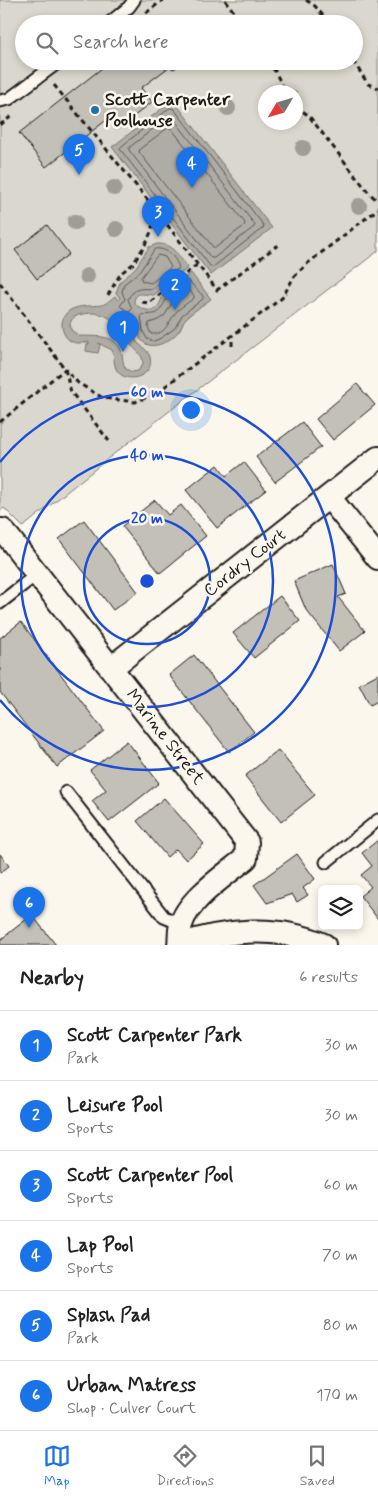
<!DOCTYPE html>
<meta charset="utf-8">
<style>
:root{--surface:#fff;--page:#f2f2f2;--text:#222;--muted:#767676;--line:#e0e0e0;--accent:#1a73e8}
body{margin:0;font-family:Mynerve,sans-serif;background:var(--page);color:var(--text)}
.controls{position:absolute;right:15px;bottom:15px;display:grid;overflow:hidden;border-radius:8px;box-shadow:0 2px 8px #0003}
.controls button{width:45px;height:45px;display:grid;place-items:center;padding:0;border:0;border-bottom:1px solid var(--line);background:var(--surface);color:var(--text);font:25px sans-serif}
.compass{position:absolute;left:258px;top:85px;width:45px;height:45px;border-radius:50%;background:var(--surface);box-shadow:0 2px 8px #0003;rotate:232deg}
.you{position:absolute;left:190px;top:409px;width:18px;height:18px;margin:-12px;border:4px solid #fff;border-radius:50%;background:#1a73e8;box-shadow:0 0 0 8px #1a73e833}
.badge{display:grid;place-items:center;width:32px;height:32px;border-radius:50%;background:var(--accent);color:#fff;font-size:16px;font-weight:700}
.pin{position:absolute;translate:-50% -41px;filter:drop-shadow(0 1px 2px #0008)}
.pin::after{content:'';position:absolute;top:26px;width:18px;height:15px;background:inherit;clip-path:polygon(0 0,100% 0,50% 100%)}
.list{margin:0;padding:0;list-style:none}
h2{display:flex;justify-content:space-between;align-items:center;height:65px;margin:0;padding:0 20px;font-size:21px}
h2 small{font-size:16px;font-weight:400;color:var(--muted)}
.list li{display:grid;grid-template-columns:32px 1fr auto;gap:15px;align-items:center;box-sizing:border-box;height:70px;padding:0 20px;border-top:1px solid var(--line)}
.list b{display:block;font-size:19px;white-space:nowrap}
.list p{margin:0;font-size:16px;white-space:nowrap;color:var(--muted)}
.list em{font-size:16px;font-style:normal;color:var(--muted)}
.icon{flex:none;width:28px;height:28px;fill:none;stroke:currentColor;stroke-width:2;stroke-linecap:round;stroke-linejoin:round}
.map{position:relative;flex:none;width:378px;height:945px;overflow:hidden}
.search{position:absolute;background:var(--surface);box-shadow:0 2px 8px #0003;left:15px;right:15px;top:15px;height:55px;display:flex;align-items:center;gap:12px;box-sizing:border-box;padding:0 18px;border-radius:28px;color:var(--muted);font-size:19px}
.sheet{height:485px;background:var(--surface)}
nav{display:flex;justify-content:space-around;align-items:center;box-sizing:border-box;height:70px;border-top:1px solid var(--line);background:var(--surface);font-size:14px;color:var(--muted)}
nav a{display:grid;justify-items:center;gap:2px}
nav .on{color:var(--accent)}
.map>svg:first-child{display:block}
</style>
<div class="map">
<svg width="378" height="945" viewBox="0 0 378 945">
<rect width="100%" height="100%" fill="#fbf7ec"/>
<filter id="ink" filterUnits="userSpaceOnUse"><feTurbulence type="fractalNoise" baseFrequency=".02" numOctaves="2"/><feDisplacementMap in="SourceGraphic" scale="10" xChannelSelector="R" yChannelSelector="G"/><feConvolveMatrix kernelMatrix="1 2 1 2 8 2 1 2 1" color-interpolation-filters="sRGB"/></filter>
<g filter="url(#ink)">
<path fill="#dad7ce" stroke="#7b7a75" fill-rule="evenodd" d="M0,0H378V251L115,453L23,527L4,508L0,511ZM24,24H354V61H24ZM266,92H296V122H266Z"/>
<path fill="#afaca5" stroke="#74726e" fill-rule="evenodd" d="M173,100L272,228L211,275L112,147Z
M157,244C173,243 179,257 188,268L154,295C145,295 135,290 134,302C139,309 153,316 160,303C162,299 162,296 165,293C173,286 182,280 191,273L211,299C203,305 194,311 186,318C182,322 182,328 178,332C162,350 136,353 137,322L118,312L117,313C125,322 130,332 137,342C142,347 148,350 150,357C155,375 129,385 118,372C113,366 115,357 112,350L98,343L100,345L98,353L86,351L87,344H89V342C81,343 73,345 67,338C63,334 62,328 62,323C65,303 88,307 102,305C106,304 111,299 115,296L118,300L120,298L116,293L120,282L136,267L149,247ZM93,313C115,314 119,331 131,345C137,352 143,354 143,364L138,371L132,372L126,369C122,363 123,356 121,350C114,333 93,337 79,336L71,330L70,323C74,313 84,314 93,313Z"/>
<g fill="none" stroke-linecap="round" stroke-linejoin="round">
<path stroke="#575653" stroke-width="1" d="M170,108L174,109L264,226L263,228L213,267L210,266L120,149L121,147Z
M169,117L173,118L255,225L254,227L214,258H211L129,150V148Z
M168,128H171L245,223L244,226L215,248L213,247L139,152L140,149Z
M155,249C167,247 176,258 179,268L152,289C140,288 134,288 128,299L132,309L129,312L120,306L125,299L122,292L124,284L140,271Z
M158,255L165,257L171,267L151,283L142,281L141,278Z
M189,281L203,296V299L182,315L175,328L161,338L154,341L147,339L143,331L141,315C160,313 156,317 166,300C171,293 182,286 189,281Z
M187,290L190,291L194,296V298C188,303 182,306 177,311C169,320 166,336 151,334L148,327L149,323L158,320L165,315L172,303Z"/>
</g>
<path fill="#c3c0b8" stroke="#1c1c1c" d="M111,61H184L174,69L169,67L141,88L152,102L118,129L109,118L46,167L19,133Z
M47,225L69,254L37,279L15,250Z
M357,384L375,405L333,440L316,419Z
M302,422L321,447L275,482L256,457Z
M244,462L266,490L217,528L186,490L218,465L226,476Z
M155,500L168,515L181,505L206,536L160,573L122,526Z
M84,520L138,592L113,610L59,539Z
M333,564L346,594L338,597L365,631L339,651L306,610L294,581Z
M280,596L300,621L254,658L233,633Z
M21,622L104,731L57,767L0,692V638Z
M194,655L254,732L229,752L169,675Z
M378,674V701L370,705L359,684Z
M127,741L159,783L109,822L92,801L106,790L90,770Z
M278,750L315,795L281,822L245,776Z
M164,798L204,844L186,860L176,849L167,857L137,821Z
M378,840V919L360,896L371,887L361,875L372,866L362,853Z
M0,854L9,866L0,873Z
M297,854L315,879L303,888L308,895L297,902L292,894L267,903L254,885Z
M32,915L56,945H0V940Z"/>
<g fill="none" stroke-linecap="round" stroke-linejoin="round">
<g stroke="#1c1c1c" stroke-width="15">
<path id="lane" d="M108,24L129,7L134,0
M0,101L9,99L60,61
M0,603L37,574
M66,792L164,917L181,924
M326,862L378,820"/>
</g>
<g stroke="#1c1c1c" stroke-width="26">
<path id="street" d="M329,497L378,558
M0,530H2L9,538L247,842L246,858C227,874 187,900 181,925C179,931 180,938 179,945
M111,668L378,458
M179,945C227,930 277,924 324,945"/>
</g>
<path stroke="#1c1c1c" stroke-width="3" stroke-dasharray="5 4" stroke-linecap="butt" d="M225,0L243,24
M306,0L315,6L330,24
M146,13L163,0
M267,61L275,71L285,92
M353,61L368,84L378,88
M76,67L83,61
M54,85L156,210L217,290L278,245
M296,106L309,116L369,193L378,201
M0,125L13,115
M0,283L65,369L71,392L109,441
M108,295L121,273L133,264L145,245L151,232L156,211
M142,302L149,303L198,264
M232,346V337
M0,422L65,369L78,383L103,398L135,402L155,394L282,298L294,277L308,263L378,209"/>
<use href="#lane" stroke="#fbf7ec" stroke-width="11"/>
<use href="#street" stroke="#fbf7ec" stroke-width="22"/>
</g>
<g fill="#a09d97">
<circle cx="228" cy="108" r="8"/>
<circle cx="303" cy="148" r="8"/>
<circle cx="114" cy="188" r="8"/>
<circle cx="359" cy="206" r="8"/>
<circle cx="75" cy="222" r="8"/>
<circle cx="116" cy="229" r="8"/>
<circle cx="87" cy="276" r="8"/>
</g>
</g>
<g fill="none" stroke="#1d4ed8" stroke-width="2.5">
<circle cx="147" cy="581" r="63"/>
<circle cx="147" cy="581" r="126"/>
<path d="M0 462A189 189 0 1 1 0 700"/>
</g>
<circle fill="#1f6fb2" stroke="#fbf7ec" stroke-width="2" cx="95" cy="110" r="5"/>
<g text-anchor="middle" dominant-baseline="central" stroke-width="5" stroke-linejoin="round" paint-order="stroke">
<g font-size="18" font-weight="bold" fill="#1c1c1c" stroke="#fbf7ec" text-anchor="start">
<text x="105" y="100">Scott Carpenter<tspan x="105" dy="21">Poolhouse</tspan></text>
</g>
<g font-size="18" fill="#1c1c1c" stroke="#fbf7ec">
<text transform="translate(245 563) rotate(-38)">Cordry Court</text>
<text transform="translate(165 737) rotate(52)">Marine Street</text>
</g>
</g>
<circle cx="147" cy="581" r="8" fill="#1d4ed8" stroke="#fbf7ec" stroke-width="2.5"/>
<g font-size="15" text-anchor="middle" font-weight="bold" fill="#1d4ed8" stroke="#fbf7ec" stroke-width="5" stroke-linejoin="round" paint-order="stroke">
<text x="147" y="397">60 m</text>
<text x="147" y="460">40 m</text>
<text x="147" y="523">20 m</text>
</g>
</svg>
<div class="controls">
<button><svg class="icon" aria-label="layers" viewBox="0 0 24 24"><path d="M12 4l9 5-9 5-9-5zM3 14l9 5 9-5"/></svg></button>
</div>
<svg class="compass" viewBox="-18 -18 36 36"><path d="M0-13l5 13h-10z" fill="#e53935"/><path d="M0 13l5-13h-10z" fill="#767676"/></svg>
<div class="you"></div>
<div class="pin badge" style="left:123px;top:352px">1</div>
<div class="pin badge" style="left:175px;top:310px">2</div>
<div class="pin badge" style="left:158px;top:237px">3</div>
<div class="pin badge" style="left:192px;top:188px">4</div>
<div class="pin badge" style="left:79px;top:175px">5</div>
<div class="pin badge" style="left:29px;top:928px">6</div>
<div class="search"><svg class="icon" aria-label="search" viewBox="0 0 24 24"><circle cx="10" cy="10" r="6"/><path d="M15 15l6 6"/></svg>Search here</div>
</div>
<section class="sheet">
<h2>Nearby<small>6 results</small></h2>
<ul class="list">
<li><span class="badge">1</span><div><b>Scott Carpenter Park</b><p>Park</p></div><em>30 m</em></li>
<li><span class="badge">2</span><div><b>Leisure Pool</b><p>Sports</p></div><em>30 m</em></li>
<li><span class="badge">3</span><div><b>Scott Carpenter Pool</b><p>Sports</p></div><em>60 m</em></li>
<li><span class="badge">4</span><div><b>Lap Pool</b><p>Sports</p></div><em>70 m</em></li>
<li><span class="badge">5</span><div><b>Splash Pad</b><p>Park</p></div><em>80 m</em></li>
<li><span class="badge">6</span><div><b>Urban Matress</b><p>Shop · Culver Court</p></div><em>170 m</em></li>
</ul>
</section>
<nav>
<a class="on"><svg class="icon" aria-label="map" viewBox="0 0 24 24"><path d="M3 6l6-2 6 2 6-2v14l-6 2-6-2-6 2zM9 4v14M15 6v14"/></svg>Map</a>
<a><svg class="icon" aria-label="directions" viewBox="0 0 24 24"><path d="M12 3l9 9-9 9-9-9zM9 14v-3h6M13 9l2 2-2 2"/></svg>Directions</a>
<a><svg class="icon" aria-label="saved" viewBox="0 0 24 24"><path d="M7 4h10v16l-5-4-5 4z"/></svg>Saved</a>
</nav>
